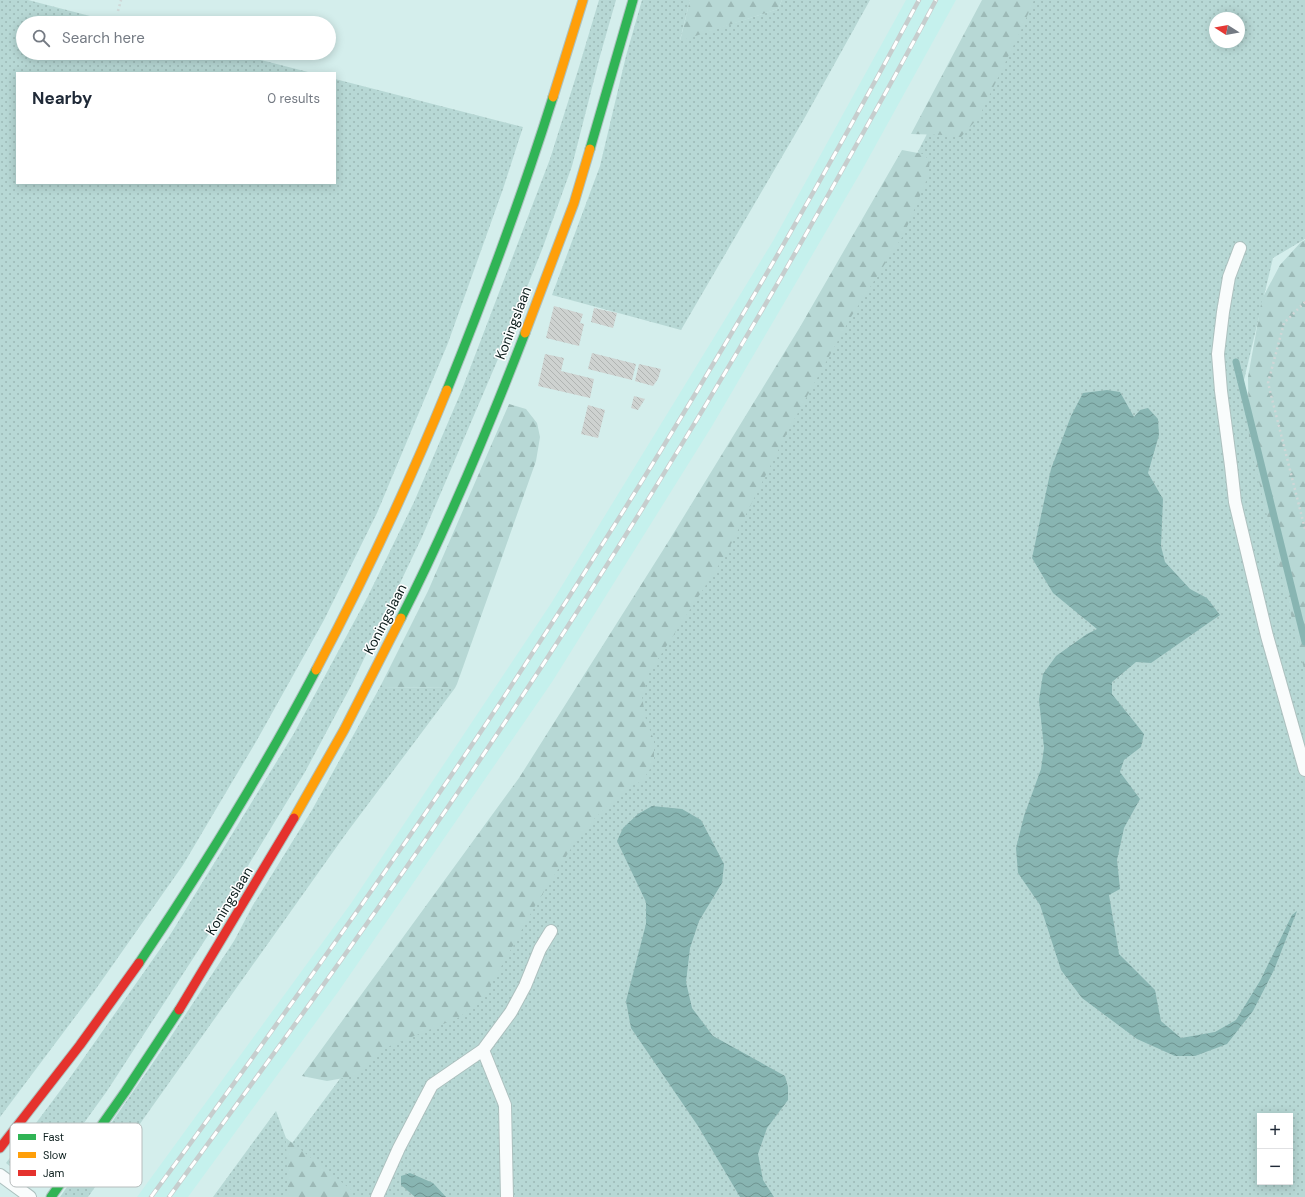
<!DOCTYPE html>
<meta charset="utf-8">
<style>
:root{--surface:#fff;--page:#f6f6f7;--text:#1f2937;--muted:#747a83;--line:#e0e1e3}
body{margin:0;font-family:"DM Sans",sans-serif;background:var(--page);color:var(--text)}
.controls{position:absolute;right:12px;bottom:12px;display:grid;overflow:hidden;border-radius:0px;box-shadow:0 2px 10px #0003}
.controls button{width:36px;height:36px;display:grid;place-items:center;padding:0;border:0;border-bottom:1px solid var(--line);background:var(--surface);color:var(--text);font:20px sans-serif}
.compass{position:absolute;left:1209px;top:12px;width:36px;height:36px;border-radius:50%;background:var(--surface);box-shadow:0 2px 10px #0003;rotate:281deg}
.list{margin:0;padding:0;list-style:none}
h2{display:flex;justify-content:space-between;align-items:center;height:52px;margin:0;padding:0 16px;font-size:17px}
h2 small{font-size:13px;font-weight:400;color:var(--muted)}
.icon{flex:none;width:22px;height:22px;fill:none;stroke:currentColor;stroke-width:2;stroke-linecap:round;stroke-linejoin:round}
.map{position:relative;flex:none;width:1305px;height:1197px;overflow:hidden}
.search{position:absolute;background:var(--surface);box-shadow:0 2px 10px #0003;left:16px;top:16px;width:320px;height:44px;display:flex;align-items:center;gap:10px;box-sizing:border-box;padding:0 14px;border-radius:22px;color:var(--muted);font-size:15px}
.panel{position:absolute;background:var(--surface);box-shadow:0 2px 10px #0003;left:16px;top:72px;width:320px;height:112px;border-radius:0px}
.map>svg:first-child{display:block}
</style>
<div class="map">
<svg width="1305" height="1197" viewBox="0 0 1305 1197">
<defs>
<pattern id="grass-dots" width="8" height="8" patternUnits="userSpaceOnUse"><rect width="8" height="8" fill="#b7d8d5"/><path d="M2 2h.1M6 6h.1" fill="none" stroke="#9cb9b6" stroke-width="1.8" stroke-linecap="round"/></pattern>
<pattern id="forest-firs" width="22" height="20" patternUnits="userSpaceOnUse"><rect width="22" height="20" fill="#b7d8d5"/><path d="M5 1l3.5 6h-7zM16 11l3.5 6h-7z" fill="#9cb9b6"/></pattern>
<pattern id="water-waves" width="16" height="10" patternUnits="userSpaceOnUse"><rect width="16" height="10" fill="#88b5b2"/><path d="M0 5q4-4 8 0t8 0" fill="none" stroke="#6e9390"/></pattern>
<pattern id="building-back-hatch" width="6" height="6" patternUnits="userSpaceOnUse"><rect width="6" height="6" fill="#ced2d0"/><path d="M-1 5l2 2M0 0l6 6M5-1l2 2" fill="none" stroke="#b0b4b2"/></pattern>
</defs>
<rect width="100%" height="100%" fill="#d4eeec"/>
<path fill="#c5f1ed" d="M906,0H956L862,170L712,426L552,682L338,992L188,1197H137L352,902L552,602L773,241Z"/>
<path fill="url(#grass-dots)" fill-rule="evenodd" d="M0,0H28L117,23H23V53H234L312,73H17V183H335V79L523,127L503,189L448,343L377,513L324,620L257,740L183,865L93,993L0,1117Z
M599,0H616L600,56L572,166L543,247L504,345L422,537L352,684L305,772L229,897L218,920L107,1091L40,1184L27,1180L6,1163L69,1079L170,935L293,735L367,598L414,502L461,392L550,159L579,67Z
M642,0H690L680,40L778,9L782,0H870L804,119L681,330L552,295L600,166L626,56Z
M996,0H1305V239L1273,258L1243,384L1305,643V1197H213L276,1111L286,1138L287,1150L536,815L823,336ZM1215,18H1239V42H1215ZM1260,1116H1290V1182H1260Z
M380,687L455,688L345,835L88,1197H60L166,1044L234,941L253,905L312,810Z"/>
<path fill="url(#forest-firs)" d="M690,0H782L778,9L680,41Z
M982,0H1034L1022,28L979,117L960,138L946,135L911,134Z
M902,150L923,154L930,161L927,179L904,234L851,317L790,427L726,554L649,673L642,697L646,720L654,740V763L642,781L627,788L595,818L572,847L535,906L487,992L460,1017L385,1048L355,1076L327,1081L302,1076L519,778L670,539L800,327Z
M1305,240V673L1249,440L1248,377L1262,299L1280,265L1301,242Z
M509,404L526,409L537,423L540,437L536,461L457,684L455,688L380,687L428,591Z
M286,1138L354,1192L350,1197H288Z"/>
<path fill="url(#water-waves)" d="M1107,390L1120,392L1134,417L1140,410L1148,408L1158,419L1159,435L1148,473L1163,499L1161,546L1165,562L1190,589L1207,598L1220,615L1151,663L1136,662L1112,682V694L1144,734L1141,747L1124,760L1120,772L1140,799L1124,828L1117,860L1120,889L1109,895L1119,954L1155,990L1161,1021L1181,1038L1215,1032L1236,1020L1260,981L1292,915L1297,911L1274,970L1253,1011L1227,1044L1195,1056H1175L1137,1039L1082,998L1061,970L1040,905L1018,873L1016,848L1024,816L1041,769L1044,748L1039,700L1043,674L1056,656L1087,634L1097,629L1053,593L1032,558L1051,469L1071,416L1083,393Z
M652,806L682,809L701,820L724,864L722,883L699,921L690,948L686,982L692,1008L713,1036L785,1076L788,1087V1100L767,1128L758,1154L763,1180L774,1197H740L698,1126L631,1028L626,1001L646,924V902L617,841L623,828L638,814Z
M410,1173L433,1183L446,1197H415L401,1185V1176Z"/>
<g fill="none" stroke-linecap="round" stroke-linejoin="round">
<path stroke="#88b5b2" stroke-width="7" d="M1236,362L1305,642"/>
</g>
<path fill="url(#building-back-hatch)" d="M554,306L583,314L580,323L584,324L579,346L546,338Z
M594,308L617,313L613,328L591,322Z
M592,353L636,364L632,380L588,369Z
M545,354L564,358L561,371L594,379L590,398L538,386Z
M639,364L661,369L658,379L653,386L635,381Z
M634,396L645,399L638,410L631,408Z
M588,405L605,410L598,438L581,434Z"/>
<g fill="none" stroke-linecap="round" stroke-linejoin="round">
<g stroke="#adc1bf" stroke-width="14">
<path id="lane" d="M1240,248L1229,277L1223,312L1218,354L1221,391L1231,466L1235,502L1267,636L1305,770
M0,1175L30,1197
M377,1197L399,1148L432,1085L483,1050
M507,1197L505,1105L483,1050L511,1012L525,986L540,949L551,931"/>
</g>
<g stroke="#adc1bf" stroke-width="11">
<path id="fast" d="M590,149L633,0
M447,390C486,293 522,196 553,97
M401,618C448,526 488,429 525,333
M139,963C203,868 263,771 316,670
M51,1197L125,1092L179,1010"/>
</g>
<g stroke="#adc1bf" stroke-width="11">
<path id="slow" d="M553,97L583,0
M525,333L574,203L590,149
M316,670C364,579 408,486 447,390
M294,818L344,730L401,618"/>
</g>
<g stroke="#adc1bf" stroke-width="11">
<path id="jam" d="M179,1010L294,818
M0,1148L80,1045L139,963"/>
</g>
<path stroke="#d0d7d7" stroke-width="2.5" stroke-dasharray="2 3" stroke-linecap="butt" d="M118,11L121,0
M1305,302L1284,323L1268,383L1305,529"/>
<use href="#lane" stroke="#f9fcfc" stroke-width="12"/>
<use href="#fast" stroke="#30b455" stroke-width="9"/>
<use href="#slow" stroke="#ff9f0a" stroke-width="9"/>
<use href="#jam" stroke="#e5322d" stroke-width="9"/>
<g stroke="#c6cdcd" stroke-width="4.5">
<path id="rail" d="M151,1197C267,1039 381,881 490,718C644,486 788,246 919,0
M169,1197C265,1066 361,935 452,801C582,610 704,414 818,213C858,142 898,72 936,0"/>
</g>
<use href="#rail" stroke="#fff" stroke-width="3" stroke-dasharray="9" stroke-linecap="butt"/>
</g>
<g text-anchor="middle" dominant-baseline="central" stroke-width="3" stroke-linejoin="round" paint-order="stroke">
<g font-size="14" fill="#0d1f1e" stroke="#fff">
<text transform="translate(513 323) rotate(-69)">Koningslaan</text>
<text transform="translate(385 619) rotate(-63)">Koningslaan</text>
<text transform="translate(229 901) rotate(-59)">Koningslaan</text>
</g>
</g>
<rect x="10" y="1123" width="132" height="64" rx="6" fill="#fff" stroke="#b6bcbc" stroke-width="1"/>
<rect x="18" y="1134" width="18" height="6" fill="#30b455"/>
<rect x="18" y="1152" width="18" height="6" fill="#ff9f0a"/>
<rect x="18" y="1170" width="18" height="6" fill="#e5322d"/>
<g font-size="11" fill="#0d1f1e">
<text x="43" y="1141">Fast</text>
<text x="43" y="1159">Slow</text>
<text x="43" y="1177">Jam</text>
</g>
</svg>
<div class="controls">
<button>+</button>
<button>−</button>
</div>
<svg class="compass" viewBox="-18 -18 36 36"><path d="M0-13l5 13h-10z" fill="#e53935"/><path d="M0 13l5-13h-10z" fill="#747a83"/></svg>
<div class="search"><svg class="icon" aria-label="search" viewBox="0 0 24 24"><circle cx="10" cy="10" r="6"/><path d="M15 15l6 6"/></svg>Search here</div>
<section class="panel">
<h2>Nearby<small>0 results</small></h2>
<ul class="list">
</ul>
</section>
</div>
